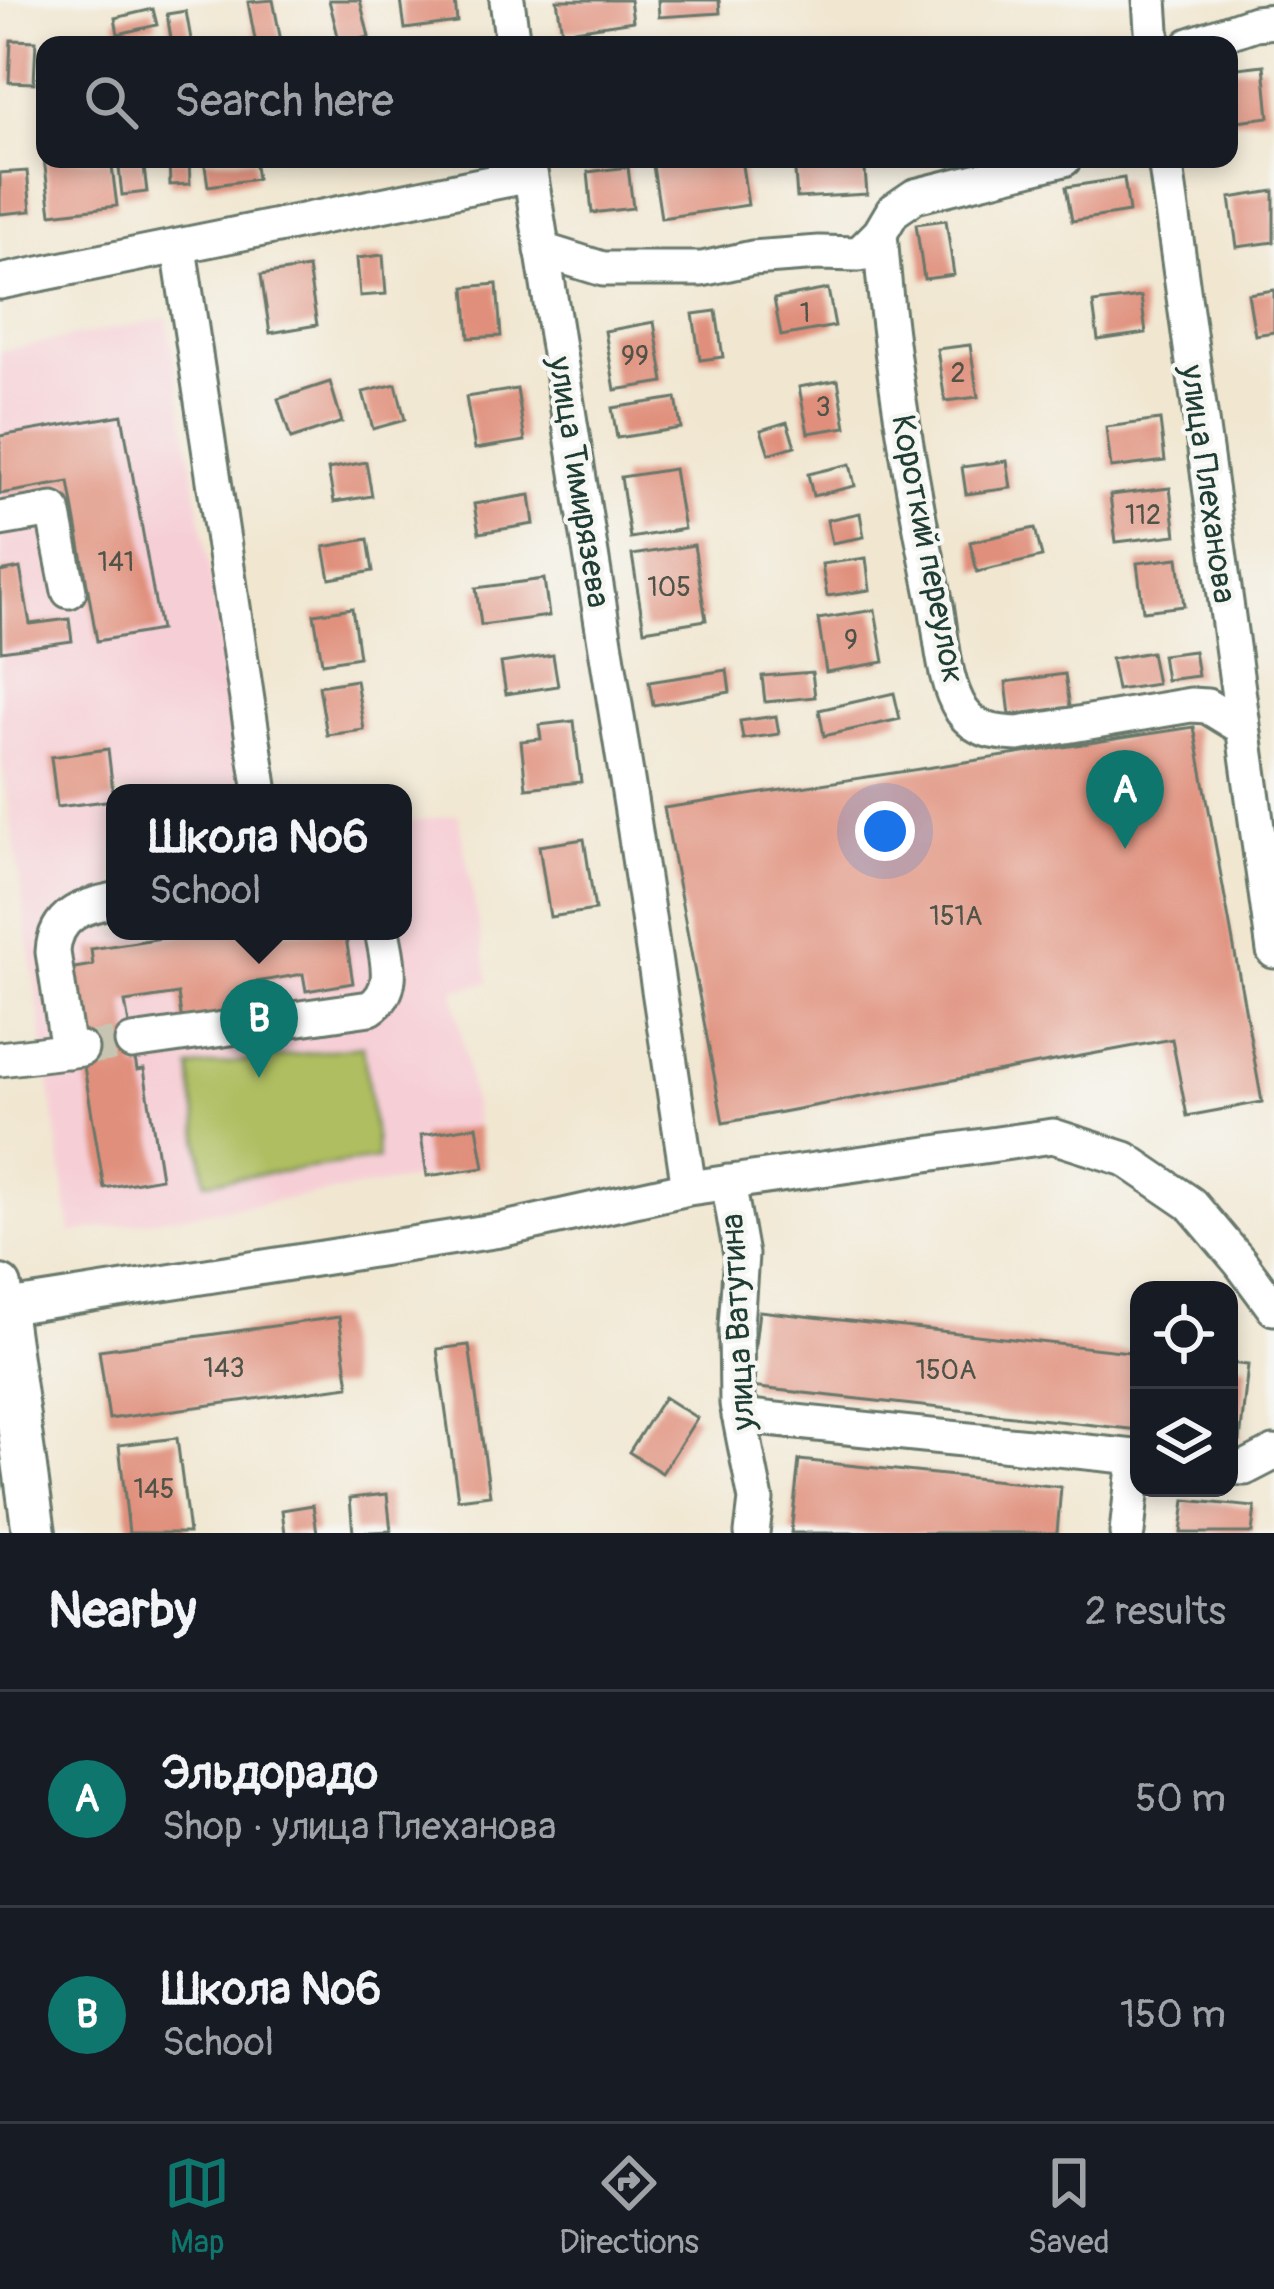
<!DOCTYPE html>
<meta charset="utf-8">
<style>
:root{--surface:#171b24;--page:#20242c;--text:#f1f3f6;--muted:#9ea1a6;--line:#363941;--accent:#0f766e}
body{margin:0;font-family:Pangolin,sans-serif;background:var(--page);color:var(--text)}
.controls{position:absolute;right:36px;bottom:36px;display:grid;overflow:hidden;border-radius:24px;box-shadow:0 6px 18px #0003}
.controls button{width:108px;height:108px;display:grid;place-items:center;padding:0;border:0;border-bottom:3px solid var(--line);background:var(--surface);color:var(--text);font:60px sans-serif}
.you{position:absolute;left:885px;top:831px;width:42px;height:42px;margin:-30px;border:9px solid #fff;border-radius:50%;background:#1a73e8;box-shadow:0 0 0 18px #1a73e833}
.badge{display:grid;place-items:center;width:78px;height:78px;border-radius:50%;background:var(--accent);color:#fff;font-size:39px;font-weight:700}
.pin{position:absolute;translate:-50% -99px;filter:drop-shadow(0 3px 6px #0008)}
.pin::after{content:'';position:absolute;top:63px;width:42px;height:36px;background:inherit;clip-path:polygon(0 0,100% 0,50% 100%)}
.popup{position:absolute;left:106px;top:784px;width:306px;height:156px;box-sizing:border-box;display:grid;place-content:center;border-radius:24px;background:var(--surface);filter:drop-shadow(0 3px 9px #0005);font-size:39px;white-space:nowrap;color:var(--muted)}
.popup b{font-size:45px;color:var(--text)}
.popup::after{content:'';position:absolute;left:50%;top:100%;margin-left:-24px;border:24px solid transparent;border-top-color:var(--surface)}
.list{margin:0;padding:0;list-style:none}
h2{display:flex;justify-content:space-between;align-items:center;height:156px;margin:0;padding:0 48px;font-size:51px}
h2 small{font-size:39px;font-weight:400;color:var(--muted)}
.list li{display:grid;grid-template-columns:78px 1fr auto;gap:36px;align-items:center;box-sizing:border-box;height:216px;padding:0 48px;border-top:3px solid var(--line)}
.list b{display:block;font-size:45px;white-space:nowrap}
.list p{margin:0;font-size:39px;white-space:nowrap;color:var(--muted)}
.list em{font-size:39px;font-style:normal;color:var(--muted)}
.icon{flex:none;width:66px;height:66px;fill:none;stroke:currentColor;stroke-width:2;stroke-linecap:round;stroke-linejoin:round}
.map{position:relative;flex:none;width:1274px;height:1533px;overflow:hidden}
.search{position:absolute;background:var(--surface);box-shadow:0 6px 18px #0003;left:36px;right:36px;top:36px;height:132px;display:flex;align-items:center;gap:30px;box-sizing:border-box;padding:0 42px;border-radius:24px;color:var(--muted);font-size:45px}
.sheet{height:588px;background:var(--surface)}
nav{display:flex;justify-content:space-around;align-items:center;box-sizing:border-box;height:168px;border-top:3px solid var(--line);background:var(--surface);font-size:33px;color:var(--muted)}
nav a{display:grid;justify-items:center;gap:6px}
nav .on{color:var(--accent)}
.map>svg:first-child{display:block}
</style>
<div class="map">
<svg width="1274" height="1533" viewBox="0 0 1274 1533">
<rect width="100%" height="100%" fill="#f6f6f2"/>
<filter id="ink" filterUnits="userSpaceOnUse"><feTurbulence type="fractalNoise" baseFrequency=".00833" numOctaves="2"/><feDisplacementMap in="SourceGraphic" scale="24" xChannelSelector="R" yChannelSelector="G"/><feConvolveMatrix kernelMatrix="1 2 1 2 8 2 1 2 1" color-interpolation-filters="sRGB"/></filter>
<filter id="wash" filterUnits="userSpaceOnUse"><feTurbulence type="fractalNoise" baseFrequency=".004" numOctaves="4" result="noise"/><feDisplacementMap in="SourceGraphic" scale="48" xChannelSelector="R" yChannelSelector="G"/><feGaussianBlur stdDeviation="2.7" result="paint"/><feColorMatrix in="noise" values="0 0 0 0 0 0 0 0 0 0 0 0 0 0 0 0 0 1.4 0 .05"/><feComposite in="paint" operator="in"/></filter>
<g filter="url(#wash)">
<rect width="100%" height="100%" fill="#f1e7d1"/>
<path fill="#f6cfd6" d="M167,318L248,793H115V931H403V823L458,814L489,982L454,990L484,1168L71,1233L0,745V351Z"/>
<path fill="#afbe61" stroke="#677e4a" stroke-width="3" d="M363,1046L378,1159L205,1182L190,1068Z"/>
<g id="blocks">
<path fill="#e08f7b" d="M273,0L281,41L256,45L248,2Z
M329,0H360L369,37L340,44Z
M401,0H455L457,22L405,29Z
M557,0H630L633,21L562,32Z
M658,0H719L720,13L659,17Z
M153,9L157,25L118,34L115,18Z
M186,11L192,45H172L167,14Z
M11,40L36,41L34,83L9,82Z
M1264,65L1269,117L1229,122V69Z
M44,159H111L117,206L51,214Z
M118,159H143L147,192L122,195Z
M169,159H189L190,184L170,185Z
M204,159H254L257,179L208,186Z
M697,159H741L748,205L661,218L653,166Z
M794,159H864L867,194L797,198Z
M628,167L633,208L592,213L588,172Z
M27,171L31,211L0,214V173Z
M1124,178L1129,212L1072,221L1066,187Z
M1274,191V242L1237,247L1230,198Z
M946,220L954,275L924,279L916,224Z
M383,255L386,294L360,296L357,258Z
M308,268L317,325L270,333L261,275Z
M497,284L501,336L469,338L465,287Z
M828,289L835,326L781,336L774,299Z
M1274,290V332L1255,335L1248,294Z
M1141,297L1146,333L1098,340L1093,303Z
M716,311L723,357L700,360L693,314Z
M654,322L664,382L615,390L605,331Z
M970,345L978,397L945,401L937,349Z
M838,380L846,427L808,433L799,387Z
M330,382L342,422L291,439L278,399Z
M396,384L405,420L373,429L363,392Z
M517,389L525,441L475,449L466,397Z
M676,398L681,428L617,438L612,408Z
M122,415L160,630L97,641L69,482L0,494V436Z
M1160,420L1165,461L1111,468L1106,427Z
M787,422L795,446L769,454L761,430Z
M1007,461L1011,488L966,494L962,467Z
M366,462L372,496L334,502L328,469Z
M850,464L855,486L813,496L808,474Z
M674,469L684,529L630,538L621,477Z
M1170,488L1176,535L1116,542L1110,495Z
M530,495L534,524L479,533L474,504Z
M860,513L864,537L832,543L827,520Z
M1035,528L1042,557L977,572L970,542Z
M368,539L373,571L330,579L324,547Z
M694,545L706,620L644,630L632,555Z
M866,558L870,590L827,596L822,564Z
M1178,558L1184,606L1143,611L1137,563Z
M20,568L30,624L69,619L72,641L1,651L0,572Z
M544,579L549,616L481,625L476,588Z
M352,608L359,657L322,663L314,614Z
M875,610L884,662L826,672L818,619Z
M1194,651L1198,676L1166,680L1162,655Z
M1151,652L1157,684L1117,690L1111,659Z
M553,655L558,686L506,694L501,663Z
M727,670L730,692L653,705L649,682Z
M812,672L815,697L765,702L762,676Z
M1065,674L1070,707L1010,715L1006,682Z
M356,680L364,730L327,735L319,686Z
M894,693L900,719L824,736L819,710Z
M776,716L779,734L743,739L740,721Z
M574,721L581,782L526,788L521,741L541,739L539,725Z
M1194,727L1262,1102L1187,1116L1172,1039L723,1123L664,808Z
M108,749L114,800L57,807L51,757Z
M584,839L595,910L550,917L539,846Z
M207,931H345L353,983L306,991L303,974L250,983L254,1011L182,1022L178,994L125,1002L137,1070L144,1069L161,1178L104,1188L68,969L93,965L91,949Z
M477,1126L484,1168L427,1176L421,1135Z
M759,1311L1139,1353V1430L750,1387Z
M339,1317L349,1386L109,1419L99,1350Z
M469,1345L490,1495L458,1499L437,1349Z
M1229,1363L1248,1365L1240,1441L1229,1439Z
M664,1397L697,1418L662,1473L629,1452Z
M177,1438L189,1533H129L119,1445Z
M799,1460L1061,1487L1057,1533H791Z
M387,1494L391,1531L353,1533L350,1498Z
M1185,1500L1255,1507L1252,1533H1181Z
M313,1505L317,1533H285L282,1510Z"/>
</g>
</g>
<g filter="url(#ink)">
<use href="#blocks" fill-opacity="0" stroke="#68786b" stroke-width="3"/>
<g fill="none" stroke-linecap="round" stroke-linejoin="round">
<path stroke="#c7c5b2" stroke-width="33" stroke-dasharray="33 16" stroke-linecap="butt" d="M81,1049L132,1042"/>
<g stroke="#68786b" stroke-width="39">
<path id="minor" d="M507,0L513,45
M1150,0L1153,45
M1190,45L1255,23L1274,21
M528,159L631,805L689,1188
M1165,159L1274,951
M880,233C889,358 911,482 936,605C942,638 943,682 962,711C976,731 996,733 1018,734L1191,705L1207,706L1243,728
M179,248L261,793
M542,250L603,269H702L752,258L819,253L859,254L880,233L893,211L915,196L1064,159
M0,282L530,175
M0,519L53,510L69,591
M132,1042L370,1008C398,990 387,959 382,931
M68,1051L53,952C55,914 83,906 115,900
M0,1059L81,1049
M728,1182L741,1255L736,1326L737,1404L756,1500L752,1533
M3,1308L500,1230L689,1188L1053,1136L1125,1159L1191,1204L1240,1262L1274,1308
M739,1416L1135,1457
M1229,1467L1245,1468L1274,1453
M1127,1533L1135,1457L1139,1458"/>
</g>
<g stroke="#68786b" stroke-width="48">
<path id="major" d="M0,1287L34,1533"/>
</g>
<use href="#minor" stroke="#fff" stroke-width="33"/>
<use href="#major" stroke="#fff" stroke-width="42"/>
</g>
</g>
<g text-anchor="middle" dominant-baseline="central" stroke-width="9" stroke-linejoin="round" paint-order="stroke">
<g font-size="27" fill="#4f5246">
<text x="805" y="313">1</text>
<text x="635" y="356">99</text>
<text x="958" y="373">2</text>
<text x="823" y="407">3</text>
<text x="1143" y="515">112</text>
<text x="116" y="562">141</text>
<text x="669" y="587">105</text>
<text x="851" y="640">9</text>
<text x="956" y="916">151А</text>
<text x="224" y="1368">143</text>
<text x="946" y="1370">150А</text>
<text x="154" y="1489">145</text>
</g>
<g font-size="33" fill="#1f3d34" stroke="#f6f6f2">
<text transform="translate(579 482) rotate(81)">улица Тимирязева</text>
<text transform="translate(1208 484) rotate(82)">улица Плеханова</text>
<text transform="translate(928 549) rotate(79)">Короткий переулок</text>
<text transform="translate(738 1322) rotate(-93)">улица Ватутина</text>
</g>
</g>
</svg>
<div class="controls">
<button><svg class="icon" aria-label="locate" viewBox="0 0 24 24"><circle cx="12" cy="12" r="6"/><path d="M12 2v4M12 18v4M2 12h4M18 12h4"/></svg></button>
<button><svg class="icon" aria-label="layers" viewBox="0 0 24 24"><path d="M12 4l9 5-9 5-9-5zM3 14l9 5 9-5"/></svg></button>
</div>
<div class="you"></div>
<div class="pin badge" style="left:1125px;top:849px">A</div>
<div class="pin badge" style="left:259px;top:1078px">B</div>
<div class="popup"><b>Школа №6</b>School</div>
<div class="search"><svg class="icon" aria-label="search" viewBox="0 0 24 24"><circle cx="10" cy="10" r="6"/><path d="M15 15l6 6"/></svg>Search here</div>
</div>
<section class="sheet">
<h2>Nearby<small>2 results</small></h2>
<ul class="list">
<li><span class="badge">A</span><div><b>Эльдорадо</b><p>Shop · улица Плеханова</p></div><em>50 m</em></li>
<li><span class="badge">B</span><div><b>Школа №6</b><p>School</p></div><em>150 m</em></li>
</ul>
</section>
<nav>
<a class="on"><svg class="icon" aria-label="map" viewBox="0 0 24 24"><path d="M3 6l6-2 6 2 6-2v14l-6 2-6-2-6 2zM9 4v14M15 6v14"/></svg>Map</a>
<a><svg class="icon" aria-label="directions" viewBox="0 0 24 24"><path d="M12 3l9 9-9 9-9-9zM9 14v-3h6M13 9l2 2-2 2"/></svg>Directions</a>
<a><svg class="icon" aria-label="saved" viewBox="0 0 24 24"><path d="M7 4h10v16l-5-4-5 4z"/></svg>Saved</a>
</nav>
